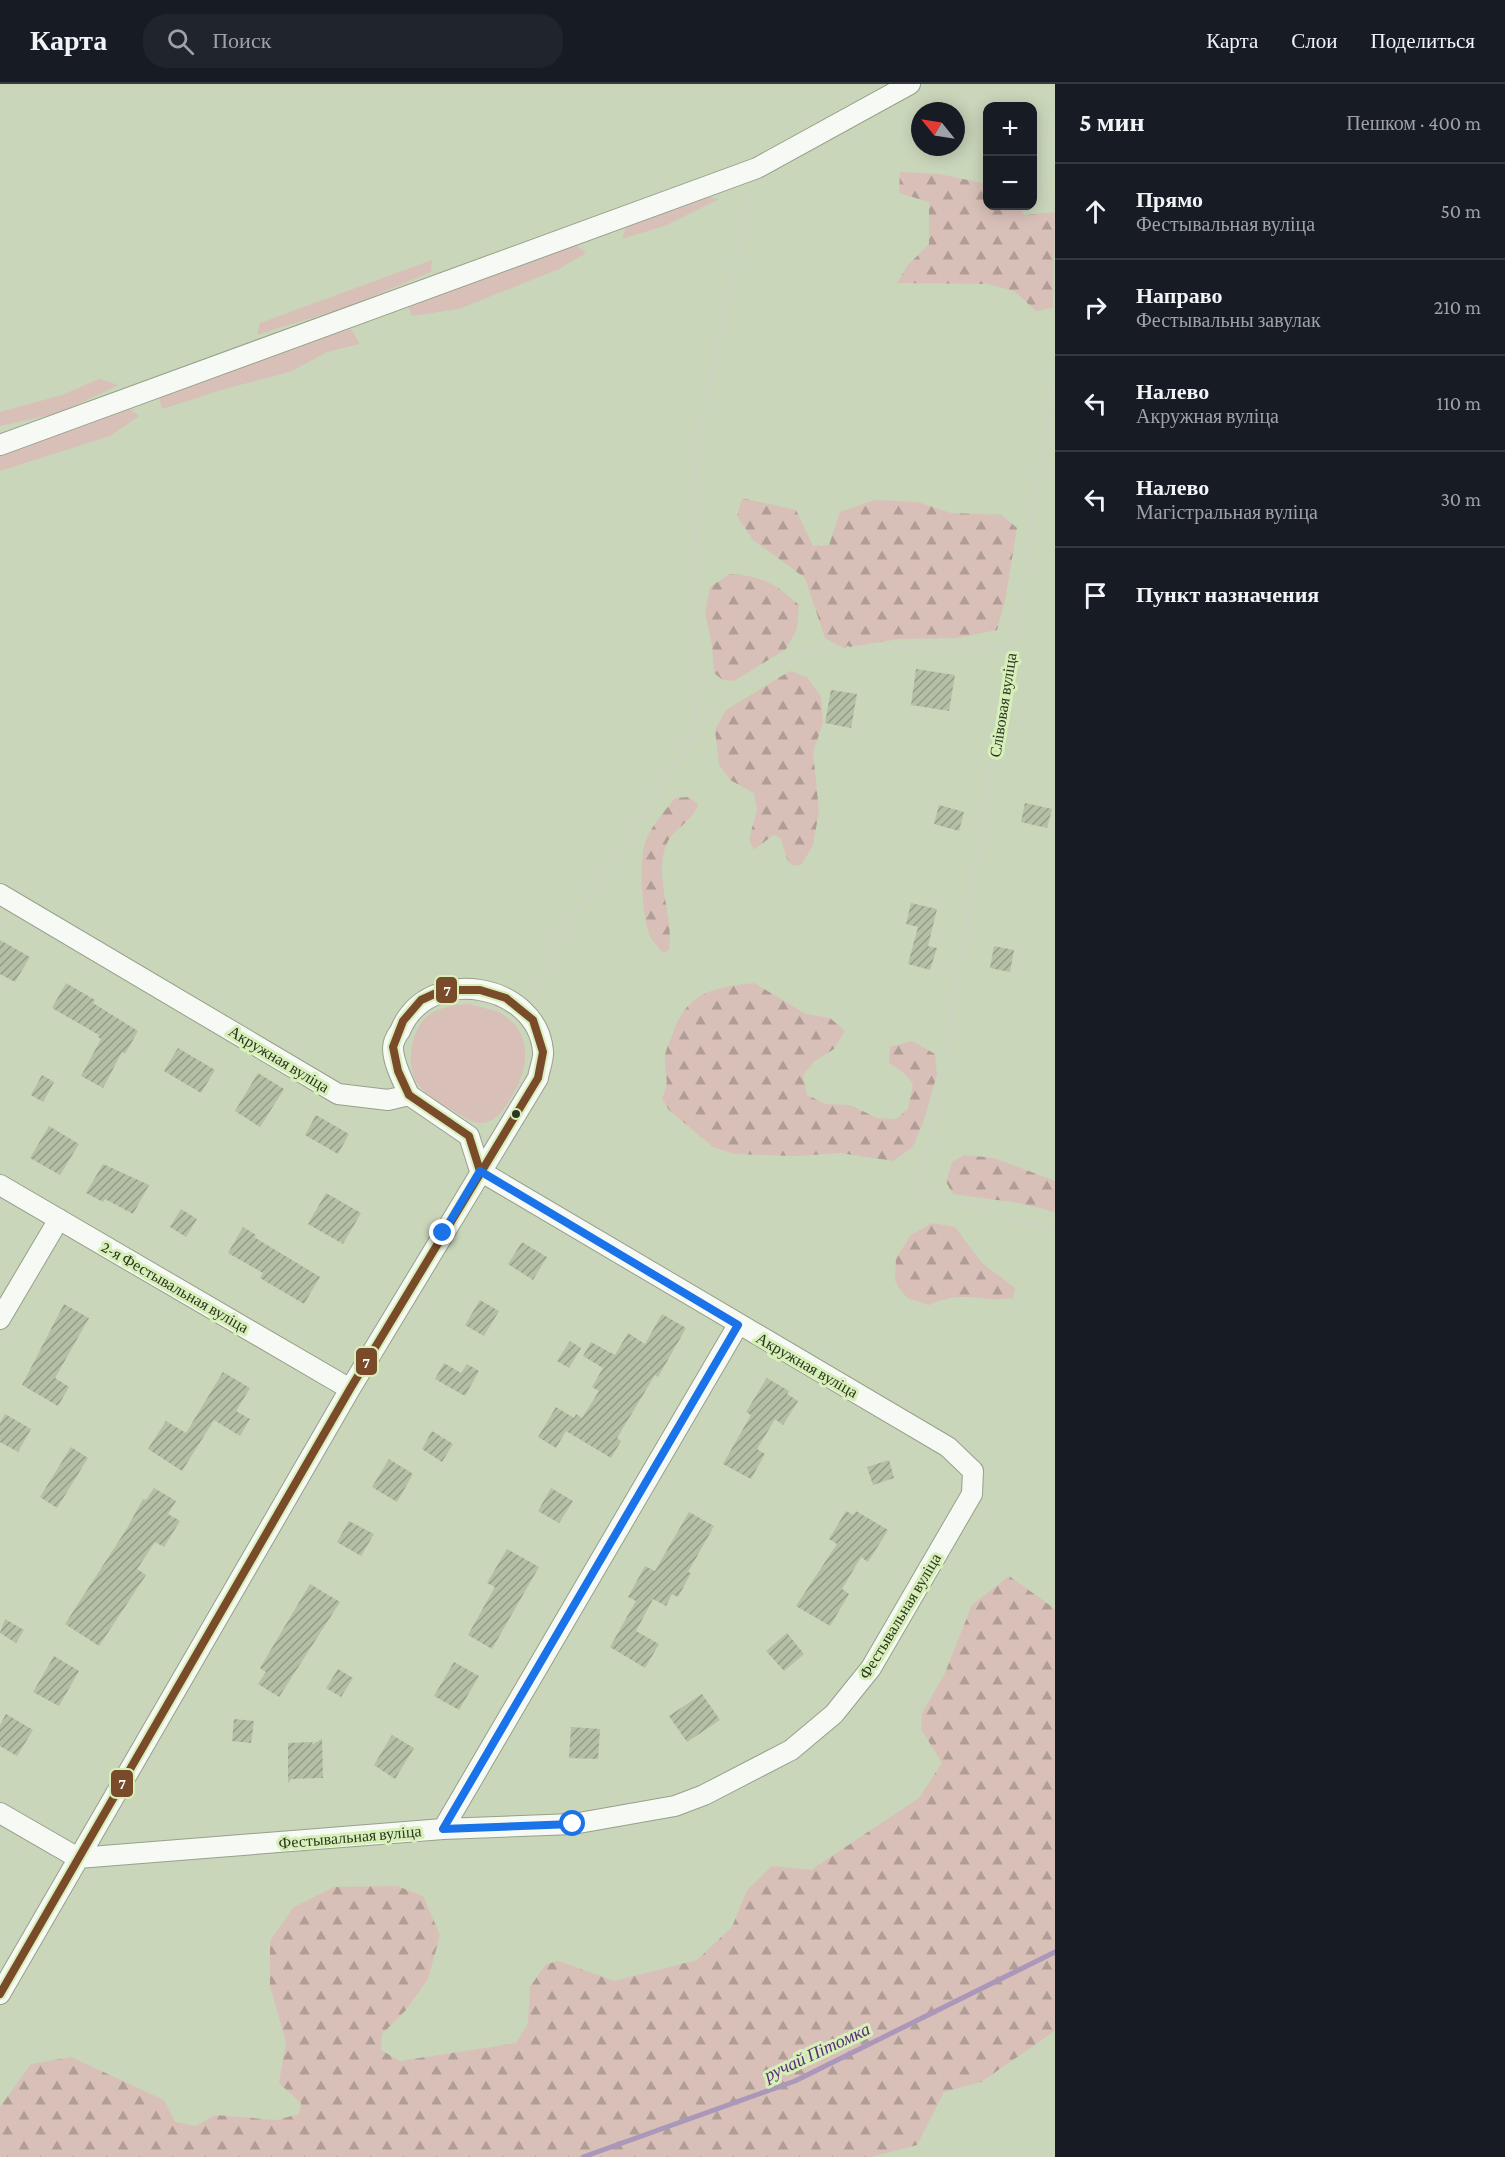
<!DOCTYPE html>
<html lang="ru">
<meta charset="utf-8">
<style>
:root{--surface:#171b24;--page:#20242c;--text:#f1f3f6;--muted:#9ea1a6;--line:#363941}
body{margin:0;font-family:"Crimson Pro",serif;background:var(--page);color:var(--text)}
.controls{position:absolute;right:18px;top:18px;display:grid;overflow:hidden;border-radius:12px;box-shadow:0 3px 15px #0003}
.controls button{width:54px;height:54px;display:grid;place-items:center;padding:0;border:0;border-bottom:2px solid var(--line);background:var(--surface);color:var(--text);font:30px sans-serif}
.compass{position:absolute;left:911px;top:18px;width:54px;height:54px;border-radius:50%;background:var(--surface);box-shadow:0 3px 15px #0003;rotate:300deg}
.stop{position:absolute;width:18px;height:18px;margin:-14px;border:4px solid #1a73e8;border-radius:50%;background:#fff}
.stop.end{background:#1a73e8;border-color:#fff;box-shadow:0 2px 6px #0008}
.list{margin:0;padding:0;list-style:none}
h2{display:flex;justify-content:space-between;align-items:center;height:78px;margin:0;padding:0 24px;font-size:26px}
h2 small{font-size:20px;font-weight:400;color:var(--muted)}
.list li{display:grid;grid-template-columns:39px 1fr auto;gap:18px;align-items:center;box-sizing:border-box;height:96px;padding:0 24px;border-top:2px solid var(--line)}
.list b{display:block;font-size:22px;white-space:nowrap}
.list p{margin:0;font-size:20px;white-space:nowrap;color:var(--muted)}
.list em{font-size:20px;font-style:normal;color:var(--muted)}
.icon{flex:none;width:33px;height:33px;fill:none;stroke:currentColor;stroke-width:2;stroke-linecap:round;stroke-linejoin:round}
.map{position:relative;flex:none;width:1055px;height:2073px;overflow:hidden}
header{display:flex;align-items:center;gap:36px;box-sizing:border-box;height:84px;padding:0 30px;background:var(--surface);border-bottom:2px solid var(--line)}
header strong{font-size:28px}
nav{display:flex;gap:33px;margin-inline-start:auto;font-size:21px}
.search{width:420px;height:54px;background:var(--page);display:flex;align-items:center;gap:15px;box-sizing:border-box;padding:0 21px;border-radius:24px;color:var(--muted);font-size:22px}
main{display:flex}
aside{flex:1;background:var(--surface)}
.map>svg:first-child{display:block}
</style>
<header>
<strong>Карта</strong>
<div class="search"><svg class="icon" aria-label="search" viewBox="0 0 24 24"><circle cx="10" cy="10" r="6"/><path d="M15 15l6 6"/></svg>Поиск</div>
<nav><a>Карта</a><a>Слои</a><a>Поделиться</a></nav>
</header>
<main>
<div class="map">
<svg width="1055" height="2073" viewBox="0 0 1055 2073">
<defs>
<pattern id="forest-firs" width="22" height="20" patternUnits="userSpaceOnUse" patternTransform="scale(1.5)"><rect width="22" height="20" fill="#d8c0b8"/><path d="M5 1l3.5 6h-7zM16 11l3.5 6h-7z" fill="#b09d95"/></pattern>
<pattern id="building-hatch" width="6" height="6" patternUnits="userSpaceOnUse" patternTransform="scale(1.5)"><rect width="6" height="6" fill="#b4bfa6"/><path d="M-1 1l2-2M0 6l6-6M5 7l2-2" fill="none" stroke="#939c87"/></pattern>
</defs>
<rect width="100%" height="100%" fill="#c9d6ba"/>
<path fill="#d8c0b8" d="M699,111L719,115L667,141L622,155L626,143Z
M576,161L586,169L559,185L459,225L412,232L408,222L422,215Z
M432,176L431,188L350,222L257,251L260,239Z
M351,245L360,260L327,268L292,287L225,305L162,325L159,312L290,264Z
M99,295L119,301L59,329L0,342V328L62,311Z
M126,322L139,332L110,352L0,387V372Z
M469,920C479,923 491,925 500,929C532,946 530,982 514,1008C508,1019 500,1034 487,1038C475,1042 464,1033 454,1027C441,1020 427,1013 418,1000C412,992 410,979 411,970C415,932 434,922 469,920Z"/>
<path fill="url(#forest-firs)" d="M900,88L939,90L987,100L988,122H1019L1024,131L1055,128L1053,224L1036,227L1014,207L988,200L897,199L908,181L929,160V118L899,109Z
M742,414L796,426L813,462L829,461L840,428L874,416L918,418L951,429L1002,431L1017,444L1005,517L997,546L957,554L899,555L843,564L825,554L805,494L753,456L737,432Z
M730,490C763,492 776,500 799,521L797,545L786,565L734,597L723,596L714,589L712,561L705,529L710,503Z
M790,587L807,593L821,613L823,639L813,668L819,727L813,761L802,780L794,782L788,778L780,753L773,751L754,766L749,755L757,726L754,709L730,696L719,680L715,646L726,626Z
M689,713L698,720C693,739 671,744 665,764C655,799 674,831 669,866L663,869C659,864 654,859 651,854C642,837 638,775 646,756C652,741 665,727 675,714Z
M754,899L806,930L830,934L845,947L834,965L815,977L803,991L807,1011L826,1020L850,1021L877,1034L896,1035L908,1025L913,1000L904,989L889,979L890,963L912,957L935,970L937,990L924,1036L913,1063L893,1077L840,1069L798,1072L734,1070L713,1063L669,1026L662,1014C671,997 664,991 665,974C665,967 669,959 672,952C685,909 713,903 754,899Z
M964,1071L994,1074L1055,1097V1128L1019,1119L953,1110L946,1098L952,1078Z
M932,1139L955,1143L982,1179L1015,1204L1013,1214C977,1219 967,1205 929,1221L907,1214L895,1197L896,1174L911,1151Z
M1009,1492L1055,1525V1947L981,1998L944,2008L917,2061L872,2073H0V2023L31,1980L71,1973L164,2016L175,2038L196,2042L215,2031L277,2036L299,2030L301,2019L279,1999L286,1958L270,1902V1857L294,1823L334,1803L397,1802L423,1812L440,1851L428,1895L406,1926L382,1950L381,1966L400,1977L516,1959L528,1939L530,1903L546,1880L559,1877L614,1897L697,1876L732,1843L747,1806L772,1782L811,1786L919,1714L942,1679L921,1645L922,1629L945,1589L972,1521Z"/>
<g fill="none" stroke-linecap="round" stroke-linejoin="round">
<path stroke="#aa97ba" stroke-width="5" d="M583,2073L795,1997L1055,1868"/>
</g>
<path fill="url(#building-hatch)" d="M916,585L955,591L949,627L911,621Z
M831,606L857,610L851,644L825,639Z
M1025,719L1052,725L1047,744L1021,738Z
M939,721L964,728L959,747L934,740Z
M911,819L937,825L928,862L937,864L930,886L908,880L918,843L906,840Z
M0,856L30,873L15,898L0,890Z
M994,862L1014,866L1010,888L990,884Z
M66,899L95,916L93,919L138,947L125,970L122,968L103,1004L81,992L101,955L98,953L99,951L52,924Z
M178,964L215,986L201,1009L164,987Z
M258,989L284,1005L260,1043L235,1027Z
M42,991L54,998L43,1018L31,1011Z
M316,1031L349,1050L338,1070L305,1051Z
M49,1042L79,1060L60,1091L30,1074Z
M103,1080L149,1101L133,1130L105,1115L103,1118L86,1109Z
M326,1109L361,1129L343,1160L308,1140Z
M181,1125L197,1135L186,1153L170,1143Z
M243,1143L256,1151L254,1153L320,1193L304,1220L260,1194L263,1189L228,1169Z
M522,1158L547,1173L533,1196L508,1180Z
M480,1216L499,1227L484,1252L465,1241Z
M64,1220L89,1234L55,1294L69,1303L58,1322L22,1301Z
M662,1230L686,1244L658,1293L655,1291L617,1354L621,1357L611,1374L566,1347L556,1364L538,1353L556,1323L574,1334L576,1330L582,1334L599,1307L592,1303L603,1284L583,1272L591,1258L615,1271L628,1249L645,1260Z
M570,1257L581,1264L569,1284L557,1277Z
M444,1279L461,1289L467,1280L479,1287L465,1312L435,1295Z
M223,1288L250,1304L236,1327L250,1335L240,1352L214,1336L182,1387L148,1365L166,1337L186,1349Z
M767,1294L789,1307L787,1310L798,1317L783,1341L775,1335L757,1365L765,1370L751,1395L723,1380L751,1331L746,1328Z
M5,1330L31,1345L18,1368L0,1358V1339Z
M432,1347L453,1360L442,1378L422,1365Z
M71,1363L88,1374L57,1424L40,1413Z
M389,1375L413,1390L397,1418L372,1403Z
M889,1376L894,1394L873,1401L867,1383Z
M154,1404L176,1417L168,1430L180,1437L164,1463L155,1458L137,1485L146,1491L99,1562L65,1540L126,1446L143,1415L146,1416Z
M551,1404L573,1417L559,1439L538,1427Z
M846,1427L853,1431L856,1427L888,1446L868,1478L861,1473L842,1505L849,1510L830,1542L796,1522L837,1460L829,1455Z
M689,1428L714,1442L688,1488L691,1489L678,1513L672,1510L666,1522L653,1515L636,1547L659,1560L645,1584L610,1563L636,1517L628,1513L645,1482L655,1487Z
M349,1437L374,1450L361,1472L337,1458Z
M507,1465L539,1483L492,1565L468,1551L495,1503L487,1499Z
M310,1500L340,1518L279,1613L258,1600L266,1588L260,1584Z
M5,1535L24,1546L16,1559L0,1549Z
M787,1549L804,1570L784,1587L766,1567Z
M54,1572L79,1587L59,1622L33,1608Z
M454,1578L479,1592L459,1626L434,1612Z
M338,1585L353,1594L341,1613L326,1604Z
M702,1610L720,1636L687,1658L669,1632Z
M6,1630L33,1646L17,1672L0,1662V1641Z
M234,1635L254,1637L251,1659L232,1657Z
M571,1643L600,1645L598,1675L569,1674Z
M392,1651L414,1664L395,1695L374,1681Z
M322,1655L323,1694L291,1695L288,1699V1659L313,1658L311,1661Z"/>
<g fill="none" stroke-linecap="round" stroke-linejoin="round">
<g stroke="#96a18a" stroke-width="22">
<path id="minor" d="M0,361L757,84L910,0
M0,810L338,1010L388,1016L409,1011L469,1052L480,1087L948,1363L973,1387L972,1410L871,1584L834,1630L791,1666L704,1711L675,1722L573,1740L443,1745L78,1774L0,1729
M0,1101L350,1305
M0,1235L59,1135
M443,1745L738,1241
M0,1910L350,1305L538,994C539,986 544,975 543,967C537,899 428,879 400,947C397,951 393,958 393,964C393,979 403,997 409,1011"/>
</g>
<path stroke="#cdd2c8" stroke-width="3" stroke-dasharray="3 4.5" stroke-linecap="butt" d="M955,0L988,35
M1032,46L1055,50
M1032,86L1042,97L1055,128
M1055,292L937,1018L921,1087V1104L1031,1140L1055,1145
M691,655L726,610L787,577L828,563L1011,565
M536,914L550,864L602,792L690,657L695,624L693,519L699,345L752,105"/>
<use href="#minor" stroke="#f7f9f5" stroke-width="20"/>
<g stroke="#d7f0b9" stroke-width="12">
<path id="bus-1" d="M0,1910L350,1305L538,994L543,968L533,936L506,914L480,906H443L421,916L403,937L393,963L398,987L409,1011L469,1052L480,1087"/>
</g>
<use href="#bus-1" stroke="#7a4b2a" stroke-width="8"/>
</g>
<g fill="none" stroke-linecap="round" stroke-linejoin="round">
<path stroke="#1a73e8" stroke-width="8" d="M443,1149L480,1087L738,1241L443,1745L573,1740"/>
</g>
<circle fill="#2d3621" stroke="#d7f0b9" stroke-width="2" cx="516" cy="1030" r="5"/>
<g text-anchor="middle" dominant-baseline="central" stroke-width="6" stroke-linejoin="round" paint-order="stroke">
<g font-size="16" fill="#2d3621" stroke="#d7f0b9">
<text transform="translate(1003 621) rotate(-81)">Слівовая вуліца</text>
<text transform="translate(279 975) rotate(31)">Акружная вуліца</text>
<text transform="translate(175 1203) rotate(30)">2-я Фестывальная вуліца</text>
<text transform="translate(807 1281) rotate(30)">Акружная вуліца</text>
<text transform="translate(900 1532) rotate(-59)">Фестывальная вуліца</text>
<text transform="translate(350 1753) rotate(-5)">Фестывальная вуліца</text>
</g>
<g font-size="18" font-style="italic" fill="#5a2e7a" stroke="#d7f0b9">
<text transform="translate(817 1968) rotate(-25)">ручай Пітомка</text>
</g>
</g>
<g stroke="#d7f0b9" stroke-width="2">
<rect x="435" y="892" width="23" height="28" rx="6" fill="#7a4b2a"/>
<rect x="355" y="1263" width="23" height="29" rx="6" fill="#7a4b2a"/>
<rect x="110" y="1685" width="24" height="29" rx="6" fill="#7a4b2a"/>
</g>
<g font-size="16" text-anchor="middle" font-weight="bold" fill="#fff">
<text x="447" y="912">7</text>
<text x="366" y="1284">7</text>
<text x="122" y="1705">7</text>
</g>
</svg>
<div class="controls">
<button>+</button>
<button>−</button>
</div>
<svg class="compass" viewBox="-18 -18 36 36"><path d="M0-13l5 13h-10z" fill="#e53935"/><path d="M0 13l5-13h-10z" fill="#9ea1a6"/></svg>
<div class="stop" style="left:573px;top:1740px"></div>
<div class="stop end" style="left:443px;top:1149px"></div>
</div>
<aside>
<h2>5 мин<small>Пешком · 400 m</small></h2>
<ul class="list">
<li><svg class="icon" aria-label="ahead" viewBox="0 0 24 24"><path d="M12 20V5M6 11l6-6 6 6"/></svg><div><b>Прямо</b><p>Фестывальная вуліца</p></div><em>50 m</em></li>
<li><svg class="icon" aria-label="right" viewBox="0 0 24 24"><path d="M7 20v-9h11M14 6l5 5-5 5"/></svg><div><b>Направо</b><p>Фестывальны завулак</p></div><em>210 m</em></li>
<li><svg class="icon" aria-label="left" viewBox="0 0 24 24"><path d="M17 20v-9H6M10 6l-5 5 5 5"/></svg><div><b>Налево</b><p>Акружная вуліца</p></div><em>110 m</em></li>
<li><svg class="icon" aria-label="left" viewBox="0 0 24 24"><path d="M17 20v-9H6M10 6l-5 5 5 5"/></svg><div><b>Налево</b><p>Магістральная вуліца</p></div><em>30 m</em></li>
<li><svg class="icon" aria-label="arrive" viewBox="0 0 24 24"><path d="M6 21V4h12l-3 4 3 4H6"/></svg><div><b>Пункт назначения</b></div></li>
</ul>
</aside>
</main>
